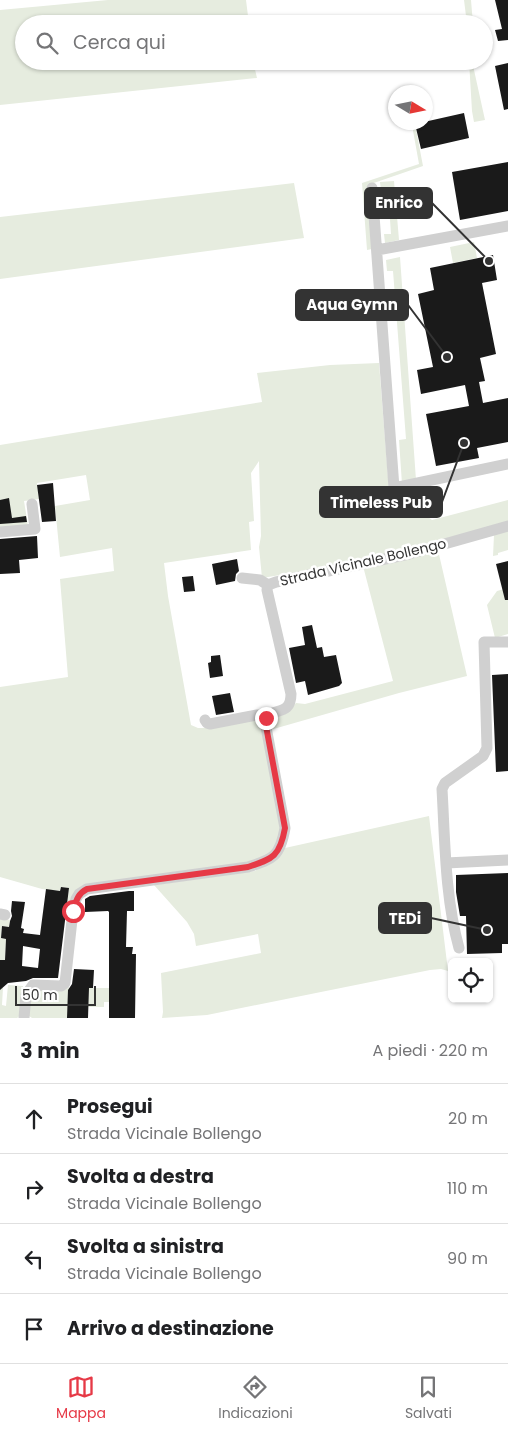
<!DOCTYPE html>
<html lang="it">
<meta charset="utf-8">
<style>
:root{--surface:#fff;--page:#f6f6f6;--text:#202124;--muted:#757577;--line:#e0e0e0;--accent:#e63946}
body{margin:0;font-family:Poppins,sans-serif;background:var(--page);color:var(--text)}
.controls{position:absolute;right:15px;bottom:15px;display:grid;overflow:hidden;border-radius:8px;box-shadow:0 1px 4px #0004}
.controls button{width:45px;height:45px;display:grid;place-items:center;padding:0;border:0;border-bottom:1px solid var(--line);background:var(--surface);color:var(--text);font:25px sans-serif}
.compass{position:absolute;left:388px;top:85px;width:45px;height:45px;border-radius:50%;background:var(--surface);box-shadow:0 1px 4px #0004;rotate:100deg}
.scale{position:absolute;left:15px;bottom:12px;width:81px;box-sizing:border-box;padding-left:5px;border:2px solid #333;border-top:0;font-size:14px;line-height:18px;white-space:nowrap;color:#333;-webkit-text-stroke:4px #fff;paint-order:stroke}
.stop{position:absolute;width:15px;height:15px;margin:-11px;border:4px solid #e63946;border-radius:50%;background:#fff}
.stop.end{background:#e63946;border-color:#fff;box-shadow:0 1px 5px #0008}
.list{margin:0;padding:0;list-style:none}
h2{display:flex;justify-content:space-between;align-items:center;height:65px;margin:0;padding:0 20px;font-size:21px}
h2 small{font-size:16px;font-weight:400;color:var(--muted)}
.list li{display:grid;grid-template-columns:32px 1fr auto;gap:15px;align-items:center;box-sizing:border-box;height:70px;padding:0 20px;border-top:1px solid var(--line)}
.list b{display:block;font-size:19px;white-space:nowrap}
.list p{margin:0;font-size:16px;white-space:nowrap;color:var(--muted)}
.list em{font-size:16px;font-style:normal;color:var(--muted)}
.icon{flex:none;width:28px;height:28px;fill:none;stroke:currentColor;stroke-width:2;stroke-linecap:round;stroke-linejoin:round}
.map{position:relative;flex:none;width:508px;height:1018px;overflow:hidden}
.search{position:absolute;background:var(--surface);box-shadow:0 1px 4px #0004;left:15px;right:15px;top:15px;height:55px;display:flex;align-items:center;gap:12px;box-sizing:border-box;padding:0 18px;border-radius:28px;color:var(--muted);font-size:19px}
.sheet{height:345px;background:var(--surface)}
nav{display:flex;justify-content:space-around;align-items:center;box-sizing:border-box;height:70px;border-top:1px solid var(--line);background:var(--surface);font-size:14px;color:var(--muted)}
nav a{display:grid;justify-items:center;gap:2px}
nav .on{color:var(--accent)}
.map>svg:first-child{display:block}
</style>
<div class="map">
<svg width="508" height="1018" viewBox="0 0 508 1018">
<rect width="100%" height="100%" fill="#fff"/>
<path fill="#e6ecdf" d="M108,0H246L249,24H24V61H253L257,78L0,105V10Z
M464,0H471L473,24H467Z
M469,61H474V70L485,120L474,122L472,111Z
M415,124L423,166L368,185L372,249L367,250L362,183L419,164L412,125Z
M394,181L399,240L385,243L384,234H391L388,190H381L380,182Z
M294,183L304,238L0,279V217Z
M474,242L477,258L453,263L450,247Z
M400,257L416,480L402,484L399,440L406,439L393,271H387L386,260Z
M379,363L391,515L395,514L406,508L426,506L428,517L432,520L508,500V522L353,563L262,578L259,547L261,536L259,461L251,473L254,521L249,522L251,550L164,563L168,596L191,725L198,728H205L261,718L283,825L280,844L261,861L86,887L72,908L67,907L69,888L61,887L60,891L42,889L0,877V687L68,677L60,579L114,571L112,548L60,557L55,506L90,500L86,475L37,483L39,499L24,501L28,526L0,528V445L262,402L257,373L330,365Z
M508,530V550L498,553V555L493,556L494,535Z
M438,550L467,676L399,693L270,730L272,720L290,710L296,703L305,704L393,681L363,566Z
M508,588V634L495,638L487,605L497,591Z
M429,816L448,971L441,969L430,970L207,1015L162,1018L163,1012L161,973L261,953L258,934L196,946L194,934L187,922L154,885L255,871L285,848Z
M0,918L10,920L9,927L2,926L1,938L6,939L5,960H0Z
M8,985L23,986C23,993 24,1015 17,1018C13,1018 4,1018 0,1018V988H3L2,1005L6,1006Z
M69,987L67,1018H32L29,1016L30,991Z
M89,988H110V1002H104V1007H88Z"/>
<path fill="#1a1a1a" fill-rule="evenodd" d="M495,0H508V40L498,41L495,30L502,29Z
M508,63V109L504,110L495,66Z
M464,113L469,138L421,149L415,124Z
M508,162V211L460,220L452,172Z
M493,255L497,280L482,283L496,354L480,358L485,381L479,382L483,403L508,398V442L477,448L479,458L436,466L426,414L469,406L465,385L421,394L417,370L433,367L418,294L434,290L430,268Z
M53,483L56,521L42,522L37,485Z
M9,498L12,518L26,516L27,522L0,524V500Z
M37,536L38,558L19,560L20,573L0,574V539Z
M237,559L239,571L236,574L235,581L216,585L212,564Z
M508,561V600H505L496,564Z
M193,576L195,591L184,592L182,577Z
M312,625L317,648L322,647L324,657L336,655L342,683L339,686L308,695L305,681L296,683L289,648L305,645L302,627Z
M220,655L223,676L210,678L208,663L211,662V656Z
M508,674V771L496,772L492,675Z
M230,693L234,712L216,715L212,696Z
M508,873V944H502V953L467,954L466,916H460L456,892V875Z
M61,887L69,888L58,978H33L26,981L8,983L0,990V960H5L6,939L1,938L2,926L9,927L10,921L12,916L11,911L12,901L25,902L21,928L24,929L23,933L40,935L46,889L60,891ZM23,946L40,949L38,968L22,966Z
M129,891H134V911H127L126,947H133L132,954H136L135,1018H109V912L108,911L85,912V899L90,896Z
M74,969L94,970L93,988H89L88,1018H67L68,990L72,984Z"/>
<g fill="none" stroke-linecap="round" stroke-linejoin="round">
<path stroke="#d0d0d0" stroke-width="11" d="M372,188L394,488L508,464
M377,250L508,226
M0,532L35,529L32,504
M242,578L260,580L268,585
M205,720L207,723L210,724L257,715L268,717
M446,863L508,860
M0,914L5,915
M459,948C445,898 445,841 442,789L445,783L483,756L487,748L484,642H508
M24,1018L26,995L33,985L61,986L65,983L73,911L76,899L79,894L87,889L248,867C273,859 280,857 285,828L266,727C266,726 266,719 267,718C272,707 291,717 291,694L267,590L268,585L276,582L409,554L508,526"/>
</g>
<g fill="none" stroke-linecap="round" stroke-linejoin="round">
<path stroke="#e63946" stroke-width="6" d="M73,911C76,902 77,894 87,889L248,867C273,859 280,856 285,828L266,726V718"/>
</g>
<g text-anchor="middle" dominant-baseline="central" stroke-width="5" stroke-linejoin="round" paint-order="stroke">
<g font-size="14" fill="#333" stroke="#fff">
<text transform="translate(363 562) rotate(-13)">Strada Vicinale Bollengo</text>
</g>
</g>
<path fill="none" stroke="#333" stroke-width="2" d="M489 261L432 203M447 357L408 305M464 443L442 502M487 930L431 918"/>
<g fill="#333" stroke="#fff" stroke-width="2">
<circle cx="489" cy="261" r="5"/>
<circle cx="447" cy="357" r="5"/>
<circle cx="464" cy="443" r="5"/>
<circle cx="487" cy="930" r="5"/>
</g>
<g fill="#333" stroke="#333" stroke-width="2">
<rect x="365" y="188" width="67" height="30" rx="5"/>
<rect x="296" y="290" width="112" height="30" rx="5"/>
<rect x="320" y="487" width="122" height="30" rx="5"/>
<rect x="379" y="903" width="52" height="30" rx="5"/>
</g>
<g font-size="15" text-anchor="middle" font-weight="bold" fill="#fff">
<text x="399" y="208">Enrico</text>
<text x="352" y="310">Aqua Gymn</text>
<text x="381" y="508">Timeless Pub</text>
<text x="405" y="924">TEDi</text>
</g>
</svg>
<div class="controls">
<button><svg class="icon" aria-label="locate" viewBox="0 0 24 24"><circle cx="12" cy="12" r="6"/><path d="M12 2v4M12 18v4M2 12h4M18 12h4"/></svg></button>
</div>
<svg class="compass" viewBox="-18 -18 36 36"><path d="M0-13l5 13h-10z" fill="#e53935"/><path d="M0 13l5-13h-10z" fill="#757577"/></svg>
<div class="scale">50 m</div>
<div class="stop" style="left:73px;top:911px"></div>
<div class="stop end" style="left:266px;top:718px"></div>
<div class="search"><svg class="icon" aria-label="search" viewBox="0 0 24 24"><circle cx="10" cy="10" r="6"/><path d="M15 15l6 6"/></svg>Cerca qui</div>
</div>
<section class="sheet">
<h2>3 min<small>A piedi · 220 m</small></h2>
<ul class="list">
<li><svg class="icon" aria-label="ahead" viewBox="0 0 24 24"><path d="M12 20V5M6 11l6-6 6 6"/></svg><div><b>Prosegui</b><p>Strada Vicinale Bollengo</p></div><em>20 m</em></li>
<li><svg class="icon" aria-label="right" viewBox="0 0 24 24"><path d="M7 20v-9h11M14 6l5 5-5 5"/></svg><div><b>Svolta a destra</b><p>Strada Vicinale Bollengo</p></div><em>110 m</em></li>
<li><svg class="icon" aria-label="left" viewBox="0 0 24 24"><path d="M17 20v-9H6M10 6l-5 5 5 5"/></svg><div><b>Svolta a sinistra</b><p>Strada Vicinale Bollengo</p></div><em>90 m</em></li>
<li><svg class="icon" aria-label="arrive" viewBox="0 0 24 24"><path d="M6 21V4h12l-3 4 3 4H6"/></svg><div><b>Arrivo a destinazione</b></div></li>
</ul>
</section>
<nav>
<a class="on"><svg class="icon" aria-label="map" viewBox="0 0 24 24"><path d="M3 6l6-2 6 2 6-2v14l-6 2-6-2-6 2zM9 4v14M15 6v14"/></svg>Mappa</a>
<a><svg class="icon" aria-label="directions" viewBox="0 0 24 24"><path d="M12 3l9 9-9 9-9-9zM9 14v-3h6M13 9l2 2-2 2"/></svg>Indicazioni</a>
<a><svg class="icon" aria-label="saved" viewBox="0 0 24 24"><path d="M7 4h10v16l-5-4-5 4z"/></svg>Salvati</a>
</nav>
